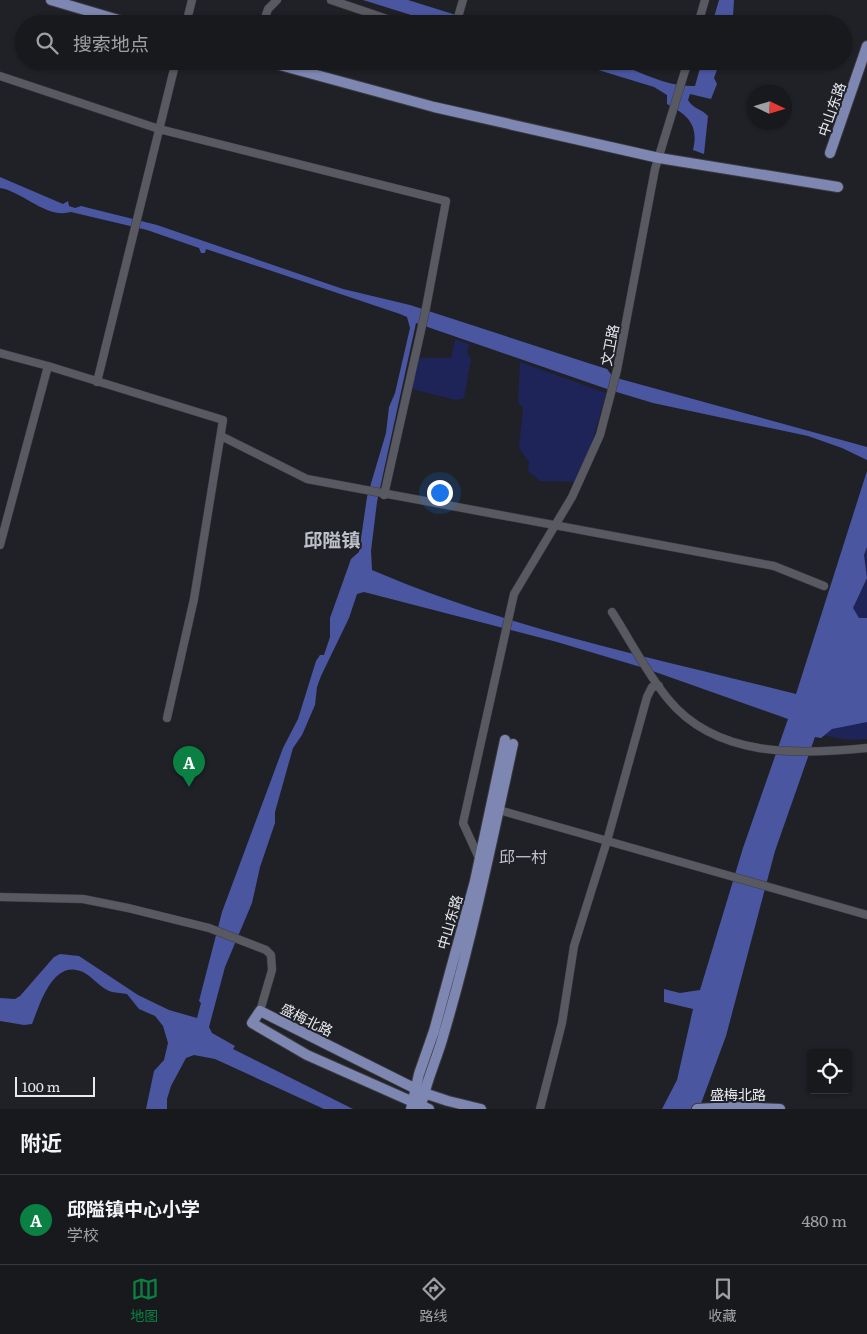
<!DOCTYPE html>
<html lang="zh">
<meta charset="utf-8">
<style>
:root{--surface:#17191d;--page:#202226;--text:#f1f3f6;--muted:#9ea0a4;--line:#36383b;--accent:#0b8043}
body{margin:0;font-family:Literata,"Noto Sans SC",serif;background:var(--page);color:var(--text)}
.controls{position:absolute;right:15px;bottom:15px;display:grid;overflow:hidden;border-radius:5px;box-shadow:0 1px 4px #0004}
.controls button{width:45px;height:45px;display:grid;place-items:center;padding:0;border:0;border-bottom:1px solid var(--line);background:var(--surface);color:var(--text);font:25px sans-serif}
.compass{position:absolute;left:747px;top:85px;width:45px;height:45px;border-radius:50%;background:var(--surface);box-shadow:0 1px 4px #0004;rotate:94deg}
.scale{position:absolute;left:15px;bottom:12px;width:80px;box-sizing:border-box;padding-left:5px;border:2px solid #e8e9ed;border-top:0;font-size:14px;line-height:18px;white-space:nowrap;color:#e8e9ed;-webkit-text-stroke:4px #1f2127;paint-order:stroke}
.you{position:absolute;left:439px;top:492px;width:18px;height:18px;margin:-12px;border:4px solid #fff;border-radius:50%;background:#1a73e8;box-shadow:0 0 0 8px #1a73e833}
.badge{display:grid;place-items:center;width:32px;height:32px;border-radius:50%;background:var(--accent);color:#fff;font-size:16px;font-weight:700}
.pin{position:absolute;translate:-50% -41px;filter:drop-shadow(0 1px 2px #0008)}
.pin::after{content:'';position:absolute;top:26px;width:18px;height:15px;background:inherit;clip-path:polygon(0 0,100% 0,50% 100%)}
.list{margin:0;padding:0;list-style:none}
h2{display:flex;justify-content:space-between;align-items:center;height:65px;margin:0;padding:0 20px;font-size:21px}
h2 small{font-size:16px;font-weight:400;color:var(--muted)}
.list li{display:grid;grid-template-columns:32px 1fr auto;gap:15px;align-items:center;box-sizing:border-box;height:90px;padding:0 20px;border-top:1px solid var(--line)}
.list b{display:block;font-size:19px;white-space:nowrap}
.list p{margin:0;font-size:16px;white-space:nowrap;color:var(--muted)}
.list em{font-size:16px;font-style:normal;color:var(--muted)}
.icon{flex:none;width:28px;height:28px;fill:none;stroke:currentColor;stroke-width:2;stroke-linecap:round;stroke-linejoin:round}
.map{position:relative;flex:none;width:867px;height:1109px;overflow:hidden}
.search{position:absolute;background:var(--surface);box-shadow:0 1px 4px #0004;left:15px;right:15px;top:15px;height:55px;display:flex;align-items:center;gap:12px;box-sizing:border-box;padding:0 18px;border-radius:28px;color:var(--muted);font-size:19px}
.sheet{height:155px;background:var(--surface)}
nav{display:flex;justify-content:space-around;align-items:center;box-sizing:border-box;height:70px;border-top:1px solid var(--line);background:var(--surface);font-size:14px;color:var(--muted)}
nav a{display:grid;justify-items:center;gap:2px}
nav .on{color:var(--accent)}
.map>svg:first-child{display:block}
</style>
<div class="map">
<svg width="867" height="1109" viewBox="0 0 867 1109">
<rect width="100%" height="100%" fill="#1f2127"/>
<path fill="#1e2358" d="M455,339L469,344L467,353L471,360L464,398L456,400L412,389L418,358H451Z
M520,362L606,393L581,482L540,481L528,471L529,462L519,448L523,408L518,402Z
M867,537V739L849,740L821,735Z"/>
<path fill="#4b56a1" d="M363,0H408L485,24H440Z
M719,0H734L733,16L728,24H712Z
M569,61C582,61 600,58 612,62C641,71 664,87 695,86L702,61H720L714,78L717,84L711,99L690,94L688,100C693,109 702,109 708,116L704,154L693,150C699,125 688,115 667,104V95L654,87Z
M0,177L63,204L68,201L69,206L75,208L81,206L157,225L343,289L410,305L588,363L607,369L613,377L867,447V460L842,448L808,436L653,403L610,390L416,323L377,502L371,551L372,570C507,628 654,658 796,694L867,471V547L864,555L867,578L853,608L859,618H867V722L832,729L821,738L815,737L775,851L726,1036L699,1109H662L677,1080L693,1009L664,1002V989L680,993L700,990L743,848L788,719L644,668L557,642L364,592L357,594L349,618L321,676L317,687L315,705L302,735L293,748L275,812V823L260,867L252,903L225,967L209,1027L212,1033L235,1046L233,1049L353,1109H324L215,1059L194,1055L186,1058L171,1086L167,1099V1109H146L154,1071L164,1060L168,1043L163,1026L155,1016L139,1009L127,994C122,993 117,993 112,992C101,989 93,977 83,972C53,958 40,1004 32,1024L24,1025L0,1021V998L15,999L20,996L54,957L60,954L79,956L138,995L169,1010L197,1018L201,1003L199,1001L222,912L283,748L298,719L316,661L320,655H324L330,637V618L351,559L359,552L367,497L386,433L389,407L395,393L410,328L407,317L400,314L215,252L206,249L205,253H201L199,248L147,230L71,212C46,219 24,192 0,188Z"/>
<g fill="none" stroke-linecap="round" stroke-linejoin="round">
<g stroke="#3a3b41" stroke-width="9">
<path id="minor" d="M331,0L402,24
M186,24L192,0
M263,24L268,9L277,0
M456,24L463,0
M698,24L705,0
M0,76L159,129L446,201L426,308L384,495
M0,353L48,366
M97,382L176,61
M221,436L307,479L774,566L824,586
M0,545L48,366L223,420L194,599L167,718
M612,612C630,640 646,672 668,699C716,758 799,755 867,748
M499,810L867,915
M479,858L463,823L514,594L572,497L600,435L617,370L655,169L688,61
M0,897L83,899L128,908L209,928L266,950L271,955L272,970L260,1011
M540,1109L562,1023L574,946L607,841L647,697L652,687L659,686"/>
</g>
<g stroke="#3a3b41" stroke-width="12">
<path id="major" d="M51,0L132,24
M265,61L434,107L659,158L838,187
M830,153L867,46
M423,1099C428,1076 438,1056 444,1033C472,938 492,841 513,744
M411,1109L419,1074L434,1031L475,881L505,740
M429,1109L307,1055L252,1023L260,1011L424,1093L448,1101L481,1109
M697,1109L733,1107L780,1109"/>
</g>
<use href="#minor" stroke="#585961" stroke-width="8"/>
<use href="#major" stroke="#7e87b1" stroke-width="10"/>
</g>
<g text-anchor="middle" dominant-baseline="central" stroke-width="4" stroke-linejoin="round" paint-order="stroke">
<g font-size="14" fill="#e8e9ed" stroke="#1f2127">
<text transform="translate(831 109) rotate(-71)">中山东路</text>
<text transform="translate(609 345) rotate(-79)">文卫路</text>
<text transform="translate(449 922) rotate(-74)">中山东路</text>
<text transform="translate(307 1019) rotate(26)">盛梅北路</text>
<text x="738" y="1094">盛梅北路</text>
</g>
<g font-size="16" fill="#bfc1ca" stroke="#1f2127">
<text x="523" y="856">邱一村</text>
</g>
<g font-size="19" font-weight="bold" fill="#bfc1ca" stroke="#1f2127">
<text x="332" y="539">邱隘镇</text>
</g>
</g>
</svg>
<div class="controls">
<button><svg class="icon" aria-label="locate" viewBox="0 0 24 24"><circle cx="12" cy="12" r="6"/><path d="M12 2v4M12 18v4M2 12h4M18 12h4"/></svg></button>
</div>
<svg class="compass" viewBox="-18 -18 36 36"><path d="M0-13l5 13h-10z" fill="#e53935"/><path d="M0 13l5-13h-10z" fill="#9ea0a4"/></svg>
<div class="scale">100 m</div>
<div class="you"></div>
<div class="pin badge" style="left:189px;top:787px">A</div>
<div class="search"><svg class="icon" aria-label="search" viewBox="0 0 24 24"><circle cx="10" cy="10" r="6"/><path d="M15 15l6 6"/></svg>搜索地点</div>
</div>
<section class="sheet">
<h2>附近<small></small></h2>
<ul class="list">
<li><span class="badge">A</span><div><b>邱隘镇中心小学</b><p>学校</p></div><em>480 m</em></li>
</ul>
</section>
<nav>
<a class="on"><svg class="icon" aria-label="map" viewBox="0 0 24 24"><path d="M3 6l6-2 6 2 6-2v14l-6 2-6-2-6 2zM9 4v14M15 6v14"/></svg>地图</a>
<a><svg class="icon" aria-label="directions" viewBox="0 0 24 24"><path d="M12 3l9 9-9 9-9-9zM9 14v-3h6M13 9l2 2-2 2"/></svg>路线</a>
<a><svg class="icon" aria-label="saved" viewBox="0 0 24 24"><path d="M7 4h10v16l-5-4-5 4z"/></svg>收藏</a>
</nav>
